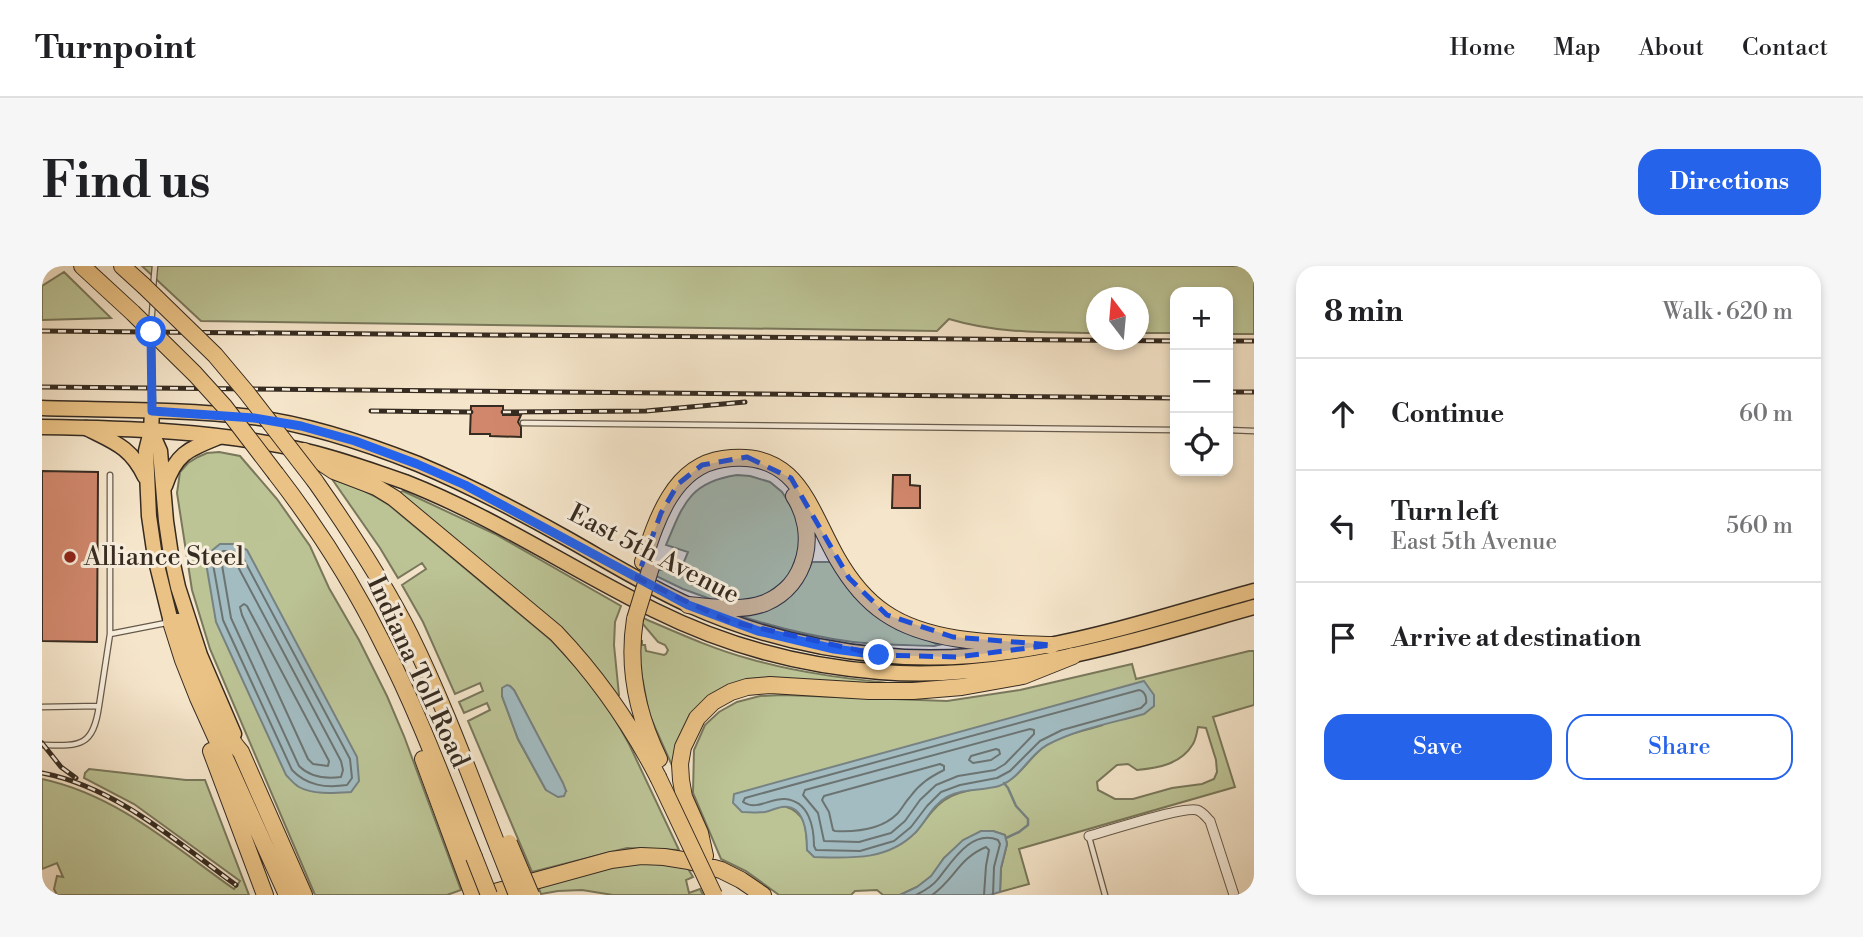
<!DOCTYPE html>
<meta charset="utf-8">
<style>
:root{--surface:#fff;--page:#f6f6f6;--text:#202124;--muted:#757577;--line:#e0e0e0;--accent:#2563eb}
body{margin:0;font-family:"Libre Bodoni",serif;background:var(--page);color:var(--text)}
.controls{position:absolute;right:21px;top:21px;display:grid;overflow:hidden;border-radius:14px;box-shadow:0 4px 10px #0003}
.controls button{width:63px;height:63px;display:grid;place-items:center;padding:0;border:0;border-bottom:2px solid var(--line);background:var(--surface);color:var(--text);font:35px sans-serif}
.compass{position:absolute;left:1044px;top:21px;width:63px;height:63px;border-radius:50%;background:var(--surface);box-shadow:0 4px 10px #0003;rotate:344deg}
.stop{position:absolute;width:21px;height:21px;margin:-16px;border:5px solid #2563eb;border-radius:50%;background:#fff}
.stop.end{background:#2563eb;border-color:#fff;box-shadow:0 2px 7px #0008}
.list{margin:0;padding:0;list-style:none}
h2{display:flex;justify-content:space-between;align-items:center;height:91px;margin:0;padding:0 28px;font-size:30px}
h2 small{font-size:23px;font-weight:400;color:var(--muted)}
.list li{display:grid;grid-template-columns:46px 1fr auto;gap:21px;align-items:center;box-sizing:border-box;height:112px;padding:0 28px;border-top:2px solid var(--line)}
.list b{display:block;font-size:26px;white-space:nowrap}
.list p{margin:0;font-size:23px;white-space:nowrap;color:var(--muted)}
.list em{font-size:23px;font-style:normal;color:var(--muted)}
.actions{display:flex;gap:14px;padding:21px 28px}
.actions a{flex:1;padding:16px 0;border:2px solid var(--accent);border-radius:21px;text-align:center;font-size:24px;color:var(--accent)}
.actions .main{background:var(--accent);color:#fff}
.icon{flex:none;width:38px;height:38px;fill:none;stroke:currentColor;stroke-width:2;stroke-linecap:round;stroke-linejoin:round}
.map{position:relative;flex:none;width:1212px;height:629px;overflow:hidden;border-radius:21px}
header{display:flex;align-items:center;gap:42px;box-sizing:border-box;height:98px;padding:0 35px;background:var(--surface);border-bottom:2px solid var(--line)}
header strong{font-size:33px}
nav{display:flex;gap:38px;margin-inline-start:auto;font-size:24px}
.intro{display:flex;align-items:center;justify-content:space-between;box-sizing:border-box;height:168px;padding:0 42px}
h1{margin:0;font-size:49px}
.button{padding:18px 32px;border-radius:21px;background:var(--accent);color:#fff;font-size:24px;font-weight:700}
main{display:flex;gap:42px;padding:0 42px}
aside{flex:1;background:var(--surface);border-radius:21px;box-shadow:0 4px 10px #0003}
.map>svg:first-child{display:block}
</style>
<header>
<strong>Turnpoint</strong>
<nav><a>Home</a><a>Map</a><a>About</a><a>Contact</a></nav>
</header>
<div class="intro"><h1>Find us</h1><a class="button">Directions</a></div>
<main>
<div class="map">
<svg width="1212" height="629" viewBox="0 0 1212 629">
<rect width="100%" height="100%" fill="#f5e5ca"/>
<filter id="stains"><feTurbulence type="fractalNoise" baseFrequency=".00286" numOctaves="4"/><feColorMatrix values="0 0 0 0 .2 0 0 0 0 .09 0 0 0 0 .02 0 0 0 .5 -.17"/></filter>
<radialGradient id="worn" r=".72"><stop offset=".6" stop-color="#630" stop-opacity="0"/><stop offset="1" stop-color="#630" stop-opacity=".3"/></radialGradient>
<path fill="#bcc496" stroke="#79785c" stroke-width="2" fill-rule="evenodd" d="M100,0H1212V68H1186V26H1133V67H1097V32H1055L1054,67C1004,66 957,68 907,53L895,65L159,55Z
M22,6L69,52L0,54V20Z
M177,186L198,190L235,233L268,280L287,322L317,374L345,430L362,470L419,624L405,629H273L168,383L150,324L135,227L138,206L146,197L156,191L165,187Z
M695,209L708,210L728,216L740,226L756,251L758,281L747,311L721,331L705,336L671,334L641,323L614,310L616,304L639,303L646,286L624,279C641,239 647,216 695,209Z
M290,213C312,219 329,227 347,239L510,375L535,402L564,437L587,478L637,584L585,582L490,606L426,455L448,444L445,437L422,447L417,436L441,425L438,417L413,428L381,356L360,319L384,303L380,297L356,312L338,282ZM468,420L472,424L524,525L504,524L476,473L460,430Z
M361,225L453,268L579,340L573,356L572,379L577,429L574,430L356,227Z
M770,296H788L812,330L835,351L897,379L892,380C865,379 838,379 811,376C772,371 732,361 695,349C734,337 752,339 770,296Z
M601,352C636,367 671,383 708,393C757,407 807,413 857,418L846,421L734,415L671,432L632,504L607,448L598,400V375H600V379H603L604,385L622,389L624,388L626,384L623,379L616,376L600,357Z
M1207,385H1212V439L1171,451L1193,521L977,583L987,618L958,626L959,602L965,578L963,569L951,565H939L902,592L890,610L875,621L858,629H841L835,624L813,625L809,629H737L704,605L679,593L651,527L652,484L663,459L677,446L695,436L718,430L741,429L905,435L978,424L1090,398L1094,413ZM1061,459C1042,465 1016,469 1000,482C989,491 981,505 969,513C959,519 950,520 939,522C901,528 896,537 874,566L765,584C765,563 765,547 742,540ZM1156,461L1164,462L1174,494L1175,506L1172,513L1160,518L1130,522L1091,533H1073L1056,524L1055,516L1075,499L1086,498L1095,504C1117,502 1139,498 1151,478C1154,473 1155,466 1156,461Z
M47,503L144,514H163L207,629H15L12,623L15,610L21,611L15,597L0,603V513C75,529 131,580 192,623L198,615L92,538L42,512L43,507Z
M598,596L645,601L651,611L644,614L647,627L658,623L661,629H571L540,624L516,625L499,628L496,620L575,599Z"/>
<path fill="#a2bcc2" stroke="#778282" stroke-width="2" d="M178,278H193L205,284L315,491L317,515L309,526C293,527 271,529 257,521C252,518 248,513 244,509L174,356L164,297L168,286Z
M1102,415L1112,429V440L1102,448C1070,457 1035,463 1005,479C987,489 978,513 957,520C939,525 922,522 905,531C890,539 884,556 873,567C845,595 808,592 772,591L765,584C765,568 763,538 740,541C734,542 728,545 723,546C715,547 707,546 700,546L691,537L692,528Z
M465,419L468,420L472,424L521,517L524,525L522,530L516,531L504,524L476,473L460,430V422Z
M939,565H951L963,569L965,578L959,602L958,626L948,629H858L875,621L889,610L902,592L921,574Z"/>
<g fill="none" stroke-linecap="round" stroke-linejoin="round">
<path stroke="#6c7472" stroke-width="2" d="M181,285H191L200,290L308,493L310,512L305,519C284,522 265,520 250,504L181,354L171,298L174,291Z
M185,294H190L194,297L299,495L301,504L299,511C284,513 268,511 257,500L189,352L180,299L181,296Z
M202,338L205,340L287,495L286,500L271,498L266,493L200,349L198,341Z
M1097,424C1103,425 1105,432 1104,437L1099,442L1020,464L998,475L968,505L955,512L918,519L899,526L885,540L869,561L852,575L818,585L774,584L772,580C772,561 767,535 743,533C728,532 715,545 701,536L703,532Z
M988,463L992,464V468L963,498L953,504L916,510L894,519L878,534L863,555L849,567L817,576L782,575L776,547L761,529L763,524Z
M954,483L957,484L958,488L949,494L931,497L927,494L929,490Z
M898,498L902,500V504C888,511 877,518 868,531C863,536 860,543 855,548C839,564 814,566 793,565L791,564L787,546L780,534L782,530Z
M874,629C882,625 891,620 896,613C910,596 929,563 956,574L958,578L952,601L951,629
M890,629C912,614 917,592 944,581L947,584L944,600L942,629"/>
<path stroke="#778282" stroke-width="2.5" d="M962,517L966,522L974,540L986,553V559L977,566L964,572"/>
</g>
<path fill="#d1876c" stroke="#362b21" stroke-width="2" d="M429,140H461V149H479L476,156L479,161V171L448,170V168H428Z
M0,205L56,206L55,376L0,375Z
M851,209H868V219L878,220V242H850Z"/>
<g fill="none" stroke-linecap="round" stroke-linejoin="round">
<g stroke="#665a4b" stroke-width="7">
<path id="service" d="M111,22L113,0
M109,60L111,34
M109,72L111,140
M481,157L1133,164
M1186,164L1212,165
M68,368V209
M0,441L57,440L68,368L124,357
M0,479C37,480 51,482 57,440
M1047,571L1063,629"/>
</g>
<g stroke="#665a4b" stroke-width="11">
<path id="minor" d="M1047,570C1066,565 1141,540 1155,544C1161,546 1164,551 1168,555L1192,629"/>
</g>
<g stroke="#362b21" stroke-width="17">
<path id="primary" d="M0,142C70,144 141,143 210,151C266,158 323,177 376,198C426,219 476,245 524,272C565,295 605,320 647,339C707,366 773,383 838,389C968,403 1088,359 1212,325
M0,161C86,162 175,165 260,184C295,192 329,204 363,216C452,251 527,302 612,344C682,379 760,400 838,406C967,416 1090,375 1212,341"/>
</g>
<g stroke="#362b21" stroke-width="17">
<path id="trunk" d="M110,145L109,165L104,185L107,250L113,291L129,356
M44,162C72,176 89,181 103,211
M109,165L118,185L124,255L129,289L136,321L158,389L192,468
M123,220C134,187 147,183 177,171"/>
</g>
<g stroke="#362b21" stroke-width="18">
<path id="motorway" d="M40,0L91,47
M80,0L102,20
M262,185L292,205L334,221L352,232L514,367C555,410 589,459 616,511
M234,208C275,261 312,319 342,380C377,448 403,520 432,591
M273,215C308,265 341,315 368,369C402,438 428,510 456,581
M601,296C614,255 631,200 681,193C755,182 766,241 795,292C807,313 822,333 843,347C888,378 957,377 1010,379
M646,339C671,341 700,346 723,337C766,319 776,267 752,230
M593,353C585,403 595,448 617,493
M169,485L223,629
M381,493L431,629
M663,590L658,567L642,531L639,514L638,498L641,481L655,452L671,436L689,426L705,421L728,419L827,425H871L920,421L981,410L1031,390
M245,629L156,432L141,394L129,356H137L141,362C152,399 174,457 199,486L262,629
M442,629L569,594L599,590L622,591L647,595L679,604L699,614L721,629"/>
</g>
<use href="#service" stroke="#f8eedd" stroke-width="4.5"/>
<use href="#minor" stroke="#f8eedd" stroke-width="9"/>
<use href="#primary" stroke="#eac285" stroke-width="14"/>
<use href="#trunk" stroke="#eac285" stroke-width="14"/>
<use href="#motorway" stroke="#eac285" stroke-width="16"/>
<g stroke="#362b21" stroke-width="5">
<path id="rail" d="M0,65L1133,75
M1186,75H1212
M0,121L1133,132
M1186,126H1212
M329,145L429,146
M461,146L604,145L703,136
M0,477L19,501L34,512
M0,507C74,521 135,576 194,619"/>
</g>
<use href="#rail" stroke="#f8eedd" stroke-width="2.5" stroke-dasharray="8" stroke-linecap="butt"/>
<g stroke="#362b21" stroke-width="18" stroke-linecap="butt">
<path id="motorway-bridge" d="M102,20L173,89L205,127L273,215
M91,47L153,108L182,140L234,208
M593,353L609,301
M616,511L672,629
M467,577L489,629
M456,581L475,629
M432,591L447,629"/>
</g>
<use href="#motorway-bridge" stroke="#eac285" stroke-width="16"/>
</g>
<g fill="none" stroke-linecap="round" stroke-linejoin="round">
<path stroke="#2563eb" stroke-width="9" d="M109,66L110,145L212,152L259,160L313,175L375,198L423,219L646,339L716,365L792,383L837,389"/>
</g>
<path fill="#1d4ed8" fill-opacity="0.2" stroke="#1d4ed8" stroke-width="5" stroke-dasharray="14 9" stroke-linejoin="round" d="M705,191L749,212L807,312L845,349L911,371L1010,379L915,391L837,389L686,355L595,312L619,247L636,218L660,199Z"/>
<circle fill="#8f2418" stroke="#f8eedd" stroke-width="2.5" cx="28" cy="291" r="7"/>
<g text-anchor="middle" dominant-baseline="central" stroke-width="6" stroke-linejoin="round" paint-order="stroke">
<g font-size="26" fill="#362b21" stroke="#f8eedd">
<text transform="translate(612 288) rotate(27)">East 5th Avenue</text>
<text transform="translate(376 406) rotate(65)">Indiana Toll Road</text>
</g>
<g font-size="26" fill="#362b21" stroke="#f8eedd" text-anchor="start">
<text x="42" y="291">Alliance Steel</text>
</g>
</g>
<rect width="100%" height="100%" filter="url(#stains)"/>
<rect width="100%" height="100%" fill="url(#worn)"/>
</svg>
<div class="controls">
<button>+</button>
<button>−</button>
<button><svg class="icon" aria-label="locate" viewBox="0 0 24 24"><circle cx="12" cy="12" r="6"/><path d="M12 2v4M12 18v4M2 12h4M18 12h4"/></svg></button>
</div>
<svg class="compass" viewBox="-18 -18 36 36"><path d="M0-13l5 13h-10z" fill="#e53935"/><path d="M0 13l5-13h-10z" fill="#757577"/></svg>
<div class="stop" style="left:109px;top:66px"></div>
<div class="stop end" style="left:837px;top:389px"></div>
</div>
<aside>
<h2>8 min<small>Walk · 620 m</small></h2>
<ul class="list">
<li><svg class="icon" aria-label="ahead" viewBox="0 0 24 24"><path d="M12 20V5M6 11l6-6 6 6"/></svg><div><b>Continue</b></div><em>60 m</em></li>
<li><svg class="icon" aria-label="left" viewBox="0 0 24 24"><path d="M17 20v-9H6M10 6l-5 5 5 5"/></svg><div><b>Turn left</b><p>East 5th Avenue</p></div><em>560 m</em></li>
<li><svg class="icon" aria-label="arrive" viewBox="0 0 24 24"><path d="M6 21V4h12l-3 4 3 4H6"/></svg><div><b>Arrive at destination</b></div></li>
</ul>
<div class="actions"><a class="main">Save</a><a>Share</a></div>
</aside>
</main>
